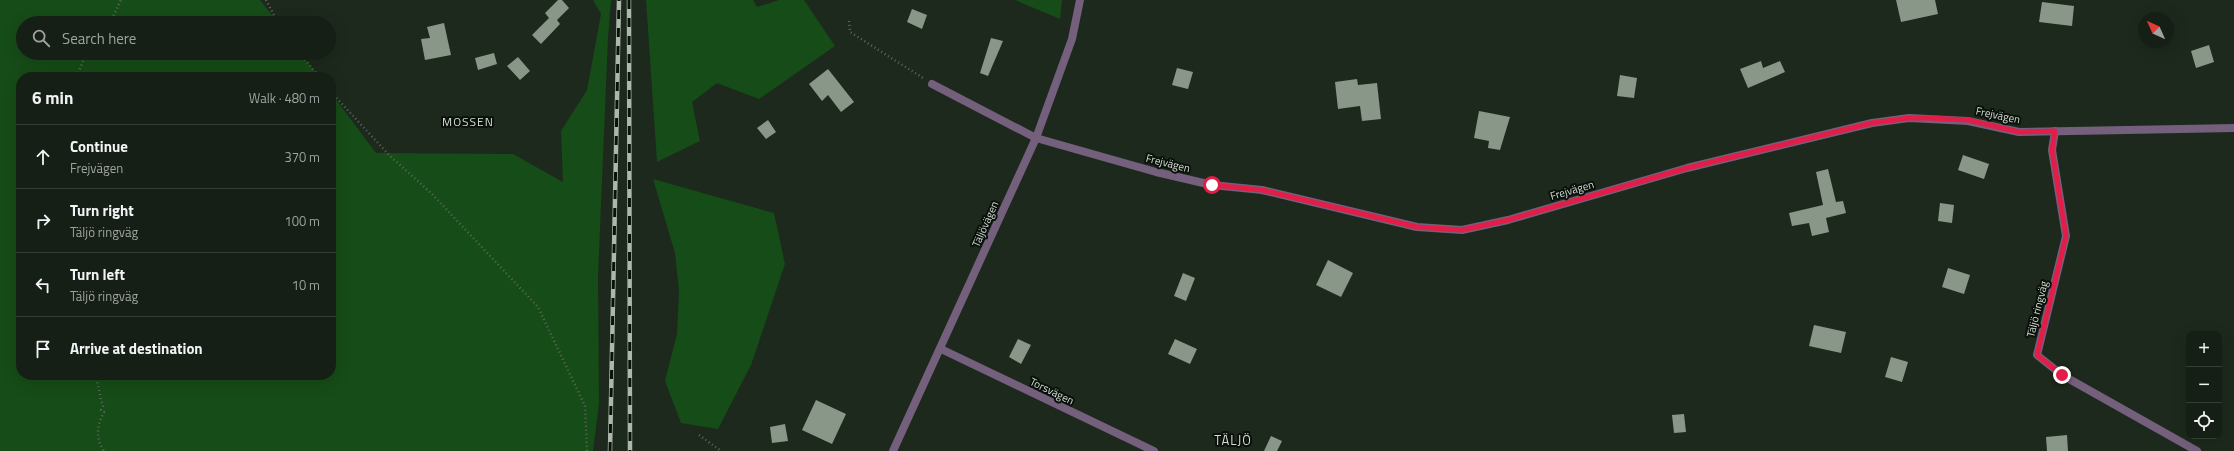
<!DOCTYPE html>
<meta charset="utf-8">
<style>
:root{--surface:#161f15;--page:#1f271e;--text:#f1f3f6;--muted:#9ea2a0;--line:#353d34}
body{margin:0;font-family:"Titillium Web",sans-serif;background:var(--page);color:var(--text)}
.controls{position:absolute;right:12px;bottom:12px;display:grid;overflow:hidden;border-radius:8px;box-shadow:0 4px 16px #0002}
.controls button{width:36px;height:36px;display:grid;place-items:center;padding:0;border:0;border-bottom:1px solid var(--line);background:var(--surface);color:var(--text);font:20px sans-serif}
.compass{position:absolute;left:2138px;top:12px;width:36px;height:36px;border-radius:50%;background:var(--surface);box-shadow:0 4px 16px #0002;rotate:315deg}
.stop{position:absolute;width:12px;height:12px;margin:-9px;border:3px solid #e11d48;border-radius:50%;background:#fff}
.stop.end{background:#e11d48;border-color:#fff;box-shadow:0 1px 4px #0008}
.list{margin:0;padding:0;list-style:none}
h2{display:flex;justify-content:space-between;align-items:center;height:52px;margin:0;padding:0 16px;font-size:17px}
h2 small{font-size:13px;font-weight:400;color:var(--muted)}
.list li{display:grid;grid-template-columns:26px 1fr auto;gap:12px;align-items:center;box-sizing:border-box;height:64px;padding:0 16px;border-top:1px solid var(--line)}
.list b{display:block;font-size:15px;white-space:nowrap}
.list p{margin:0;font-size:13px;white-space:nowrap;color:var(--muted)}
.list em{font-size:13px;font-style:normal;color:var(--muted)}
.icon{flex:none;width:22px;height:22px;fill:none;stroke:currentColor;stroke-width:2;stroke-linecap:round;stroke-linejoin:round}
.map{position:relative;flex:none;width:2234px;height:451px;overflow:hidden}
.search{position:absolute;background:var(--surface);box-shadow:0 4px 16px #0002;left:16px;top:16px;width:320px;height:44px;display:flex;align-items:center;gap:10px;box-sizing:border-box;padding:0 14px;border-radius:22px;color:var(--muted);font-size:15px}
.panel{position:absolute;background:var(--surface);box-shadow:0 4px 16px #0002;left:16px;top:72px;width:320px;height:308px;border-radius:16px}
.map>svg:first-child{display:block}
</style>
<div class="map">
<svg width="2234" height="451" viewBox="0 0 2234 451">
<rect width="100%" height="100%" fill="#1d291c"/>
<path fill="#164c17" d="M0,0H260L278,23H23V53H300L319,77H21V375H331V93L376,153L513,154L563,182L561,131L587,90L601,14L593,0H611L608,38L598,276L599,403L593,451H0Z
M646,0H753L757,7L779,0H804L835,46L759,99L717,83L692,102L700,141L657,162Z
M1015,0H1062L1060,19Z
M653,179L774,213L785,264L751,365L718,429L681,423L665,381L677,334L679,291L675,253Z"/>
<path fill="#899788" d="M558,0H562L569,8L557,20L560,24L541,44L532,35L549,18L545,13Z
M1896,0H1935L1938,14L1901,22Z
M2042,2L2074,6L2072,26L2039,22Z
M912,9L927,15L922,29L907,22Z
M444,23L451,55L425,60L421,39L430,38L427,27Z
M991,38L1003,41L988,76L980,73Z
M2209,45L2214,62L2196,68L2191,51Z
M494,53L497,64L478,70L475,58Z
M518,57L530,71L520,80L507,66Z
M1761,61L1763,68L1780,61L1785,72L1748,88L1740,69Z
M1177,68L1193,72L1188,89L1172,85Z
M828,69L854,102L841,112L828,95L822,101L809,84Z
M1620,75L1637,78L1634,98L1617,96Z
M1357,79L1358,85L1377,83L1381,119L1362,121L1360,106L1338,109L1335,82Z
M1479,111L1510,117L1500,150L1488,148L1489,141L1474,138Z
M768,120L776,132L766,139L757,128Z
M1963,155L1989,164L1984,179L1958,170Z
M1828,169L1836,202L1843,201L1846,213L1826,218L1829,232L1812,236L1809,223L1792,226L1789,213L1823,205L1816,172Z
M1940,203L1954,205L1952,223L1938,221Z
M1328,260L1353,273L1341,297L1316,285Z
M1948,268L1970,275L1964,294L1942,287Z
M1183,273L1195,278L1186,301L1174,296Z
M1814,325L1846,332L1841,353L1809,346Z
M1018,339L1031,345L1021,364L1009,357Z
M1175,339L1197,349L1190,364L1168,354Z
M1891,357L1908,362L1902,382L1885,377Z
M816,400L846,414L832,444L802,430Z
M1684,414L1686,432L1674,433L1672,415Z
M785,424L788,441L772,443L770,427Z
M2067,435L2068,451H2047L2046,437Z
M1271,436L1282,441L1277,451H1264Z"/>
<g fill="none" stroke-linecap="round" stroke-linejoin="round">
<path stroke="#5d685c" stroke-width="2.5" stroke-dasharray="1 3" stroke-linecap="butt" d="M266,0L278,23
M849,21L850,32L923,78
M110,23L121,0
M300,53L319,77
M78,77C79,68 84,62 85,53
M331,92L390,156L431,193L538,307L585,406L587,451
M94,375C100,385 99,396 103,406L101,410L104,412C97,425 95,438 104,451
M699,435L721,451"/>
<path stroke="#745f7c" stroke-width="8" d="M2055,131L2052,150L2066,236L2037,355L2062,375L2197,451
M941,349L1154,451
M893,451L1036,138L932,84"/>
<path stroke="#745f7c" stroke-width="8" d="M1080,0L1072,39L1036,138L1156,172L1212,185L1262,190L1417,227L1462,230L1508,220L1687,168L1872,123L1909,118L1968,121L2019,132L2234,128"/>
<g stroke="#aeb7ae" stroke-width="4.5">
<path id="rail" d="M629,0L630,451
M610,451L619,0"/>
</g>
<use href="#rail" stroke="#0a100a" stroke-width="3" stroke-dasharray="9" stroke-linecap="butt"/>
</g>
<g fill="none" stroke-linecap="round" stroke-linejoin="round">
<path stroke="#e11d48" stroke-width="5" d="M1212,185L1262,190L1417,227L1462,230L1508,220L1687,168L1872,123L1909,118H1928L1968,120L2019,132L2055,131L2052,150L2066,236L2037,355L2062,375"/>
</g>
<g text-anchor="middle" dominant-baseline="central" stroke-width="4" stroke-linejoin="round" paint-order="stroke">
<g font-size="11" fill="#d6ded6" stroke="#0a100a">
<text transform="translate(1998 115) rotate(12)">Frejvägen</text>
<text transform="translate(1168 163) rotate(14)">Frejvägen</text>
<text transform="translate(1572 190) rotate(-16)">Frejvägen</text>
<text transform="translate(985 224) rotate(-66)">Täljövägen</text>
<text transform="translate(2037 309) rotate(-76)">Täljö ringväg</text>
<text transform="translate(1052 391) rotate(26)">Torsvägen</text>
</g>
<g font-size="12" letter-spacing="1" fill="#d6ded6" stroke="#0a100a">
<text x="468" y="121">MOSSEN</text>
</g>
<g font-size="13" letter-spacing="1" fill="#d6ded6" stroke="#0a100a">
<text x="1233" y="440">TÄLJÖ</text>
</g>
</g>
</svg>
<div class="controls">
<button>+</button>
<button>−</button>
<button><svg class="icon" aria-label="locate" viewBox="0 0 24 24"><circle cx="12" cy="12" r="6"/><path d="M12 2v4M12 18v4M2 12h4M18 12h4"/></svg></button>
</div>
<svg class="compass" viewBox="-18 -18 36 36"><path d="M0-13l5 13h-10z" fill="#e53935"/><path d="M0 13l5-13h-10z" fill="#9ea2a0"/></svg>
<div class="stop" style="left:1212px;top:185px"></div>
<div class="stop end" style="left:2062px;top:375px"></div>
<div class="search"><svg class="icon" aria-label="search" viewBox="0 0 24 24"><circle cx="10" cy="10" r="6"/><path d="M15 15l6 6"/></svg>Search here</div>
<section class="panel">
<h2>6 min<small>Walk · 480 m</small></h2>
<ul class="list">
<li><svg class="icon" aria-label="ahead" viewBox="0 0 24 24"><path d="M12 20V5M6 11l6-6 6 6"/></svg><div><b>Continue</b><p>Frejvägen</p></div><em>370 m</em></li>
<li><svg class="icon" aria-label="right" viewBox="0 0 24 24"><path d="M7 20v-9h11M14 6l5 5-5 5"/></svg><div><b>Turn right</b><p>Täljö ringväg</p></div><em>100 m</em></li>
<li><svg class="icon" aria-label="left" viewBox="0 0 24 24"><path d="M17 20v-9H6M10 6l-5 5 5 5"/></svg><div><b>Turn left</b><p>Täljö ringväg</p></div><em>10 m</em></li>
<li><svg class="icon" aria-label="arrive" viewBox="0 0 24 24"><path d="M6 21V4h12l-3 4 3 4H6"/></svg><div><b>Arrive at destination</b></div></li>
</ul>
</section>
</div>
